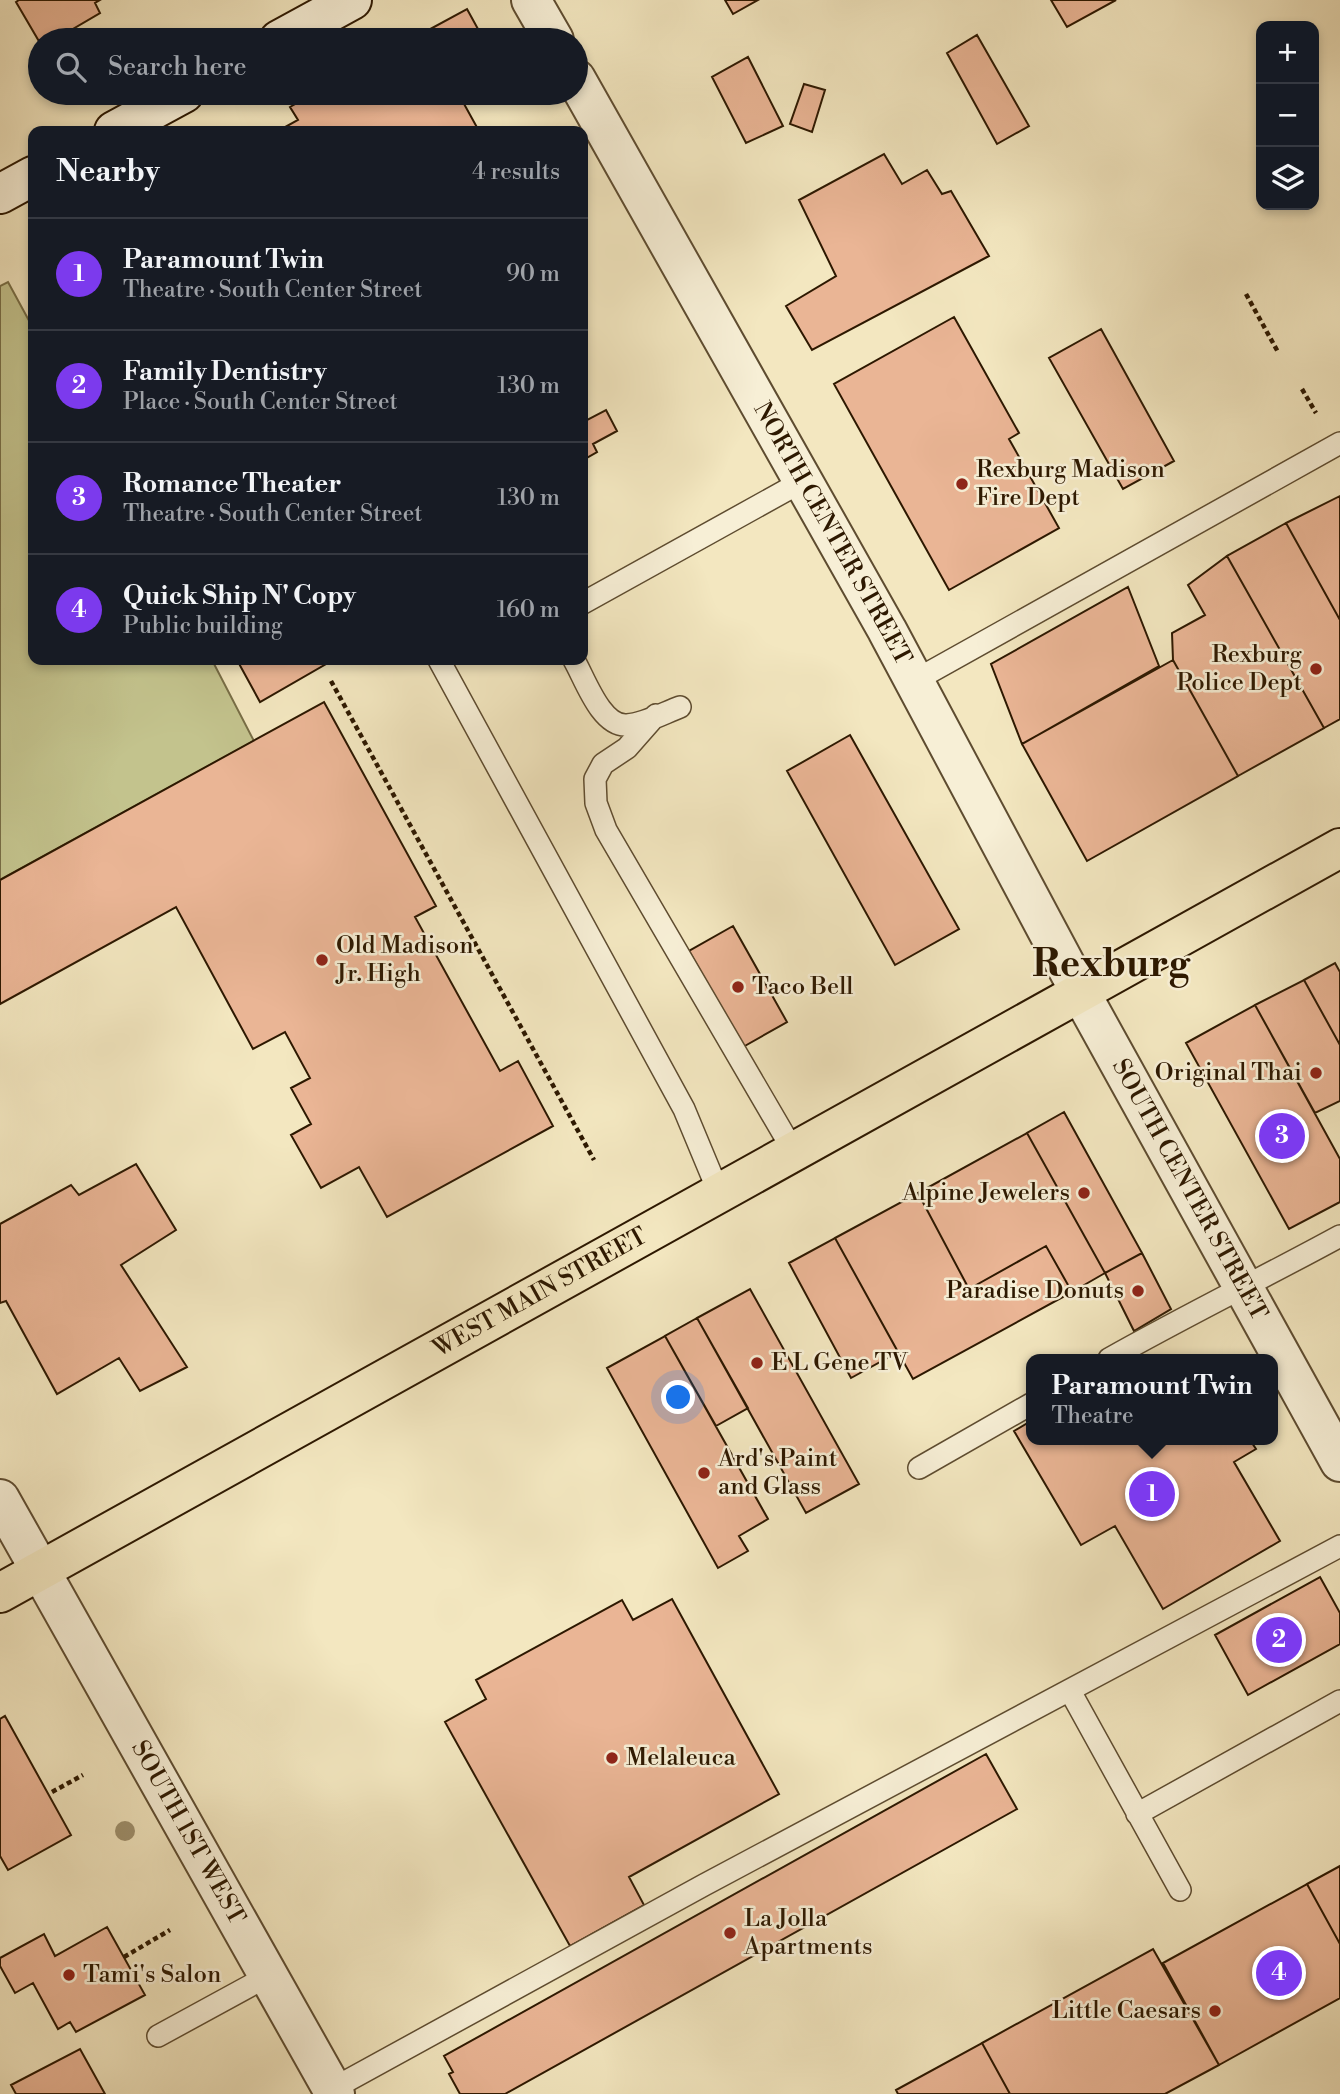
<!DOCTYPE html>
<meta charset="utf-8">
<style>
:root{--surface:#171b24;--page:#20242c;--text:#f1f3f6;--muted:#9ea1a6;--line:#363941;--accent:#7c3aed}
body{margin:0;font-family:"Libre Bodoni",serif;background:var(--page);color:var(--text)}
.controls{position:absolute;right:21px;top:21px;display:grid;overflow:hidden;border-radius:14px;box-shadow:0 4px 10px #0003}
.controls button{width:63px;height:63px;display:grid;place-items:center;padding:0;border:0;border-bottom:2px solid var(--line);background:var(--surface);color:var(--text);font:35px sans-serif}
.you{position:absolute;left:679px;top:1398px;width:24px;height:24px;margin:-18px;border:5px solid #fff;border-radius:50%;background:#1a73e8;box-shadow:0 0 0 10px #1a73e833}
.badge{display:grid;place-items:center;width:46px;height:46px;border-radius:50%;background:var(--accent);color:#fff;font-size:23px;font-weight:700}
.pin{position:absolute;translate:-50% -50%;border:4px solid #fff;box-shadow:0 2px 7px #0006}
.popup{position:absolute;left:1026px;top:1354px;width:252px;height:91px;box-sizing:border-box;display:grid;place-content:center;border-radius:14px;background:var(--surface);filter:drop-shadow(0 2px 5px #0005);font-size:23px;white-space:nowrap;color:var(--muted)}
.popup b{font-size:26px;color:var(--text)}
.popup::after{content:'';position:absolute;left:50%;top:100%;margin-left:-14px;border:14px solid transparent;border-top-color:var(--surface)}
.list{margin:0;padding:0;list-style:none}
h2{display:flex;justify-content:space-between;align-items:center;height:91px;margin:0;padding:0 28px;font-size:30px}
h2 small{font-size:23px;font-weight:400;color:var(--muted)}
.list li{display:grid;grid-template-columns:46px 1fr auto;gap:21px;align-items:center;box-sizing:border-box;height:112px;padding:0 28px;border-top:2px solid var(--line)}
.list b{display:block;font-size:26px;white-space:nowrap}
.list p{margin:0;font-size:23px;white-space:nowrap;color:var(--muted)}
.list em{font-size:23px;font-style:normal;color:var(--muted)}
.icon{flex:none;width:38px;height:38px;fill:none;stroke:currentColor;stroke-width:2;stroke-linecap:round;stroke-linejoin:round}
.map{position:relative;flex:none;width:1340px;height:2094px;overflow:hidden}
.search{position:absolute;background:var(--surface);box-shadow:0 4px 10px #0003;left:28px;top:28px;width:560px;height:77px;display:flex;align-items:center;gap:18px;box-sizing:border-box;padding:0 24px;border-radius:38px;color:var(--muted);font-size:26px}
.panel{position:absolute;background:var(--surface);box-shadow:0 4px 10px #0003;left:28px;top:126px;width:560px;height:539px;border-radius:14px}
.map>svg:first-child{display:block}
</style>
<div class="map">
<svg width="1340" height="2094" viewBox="0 0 1340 2094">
<rect width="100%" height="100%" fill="#f3e7c0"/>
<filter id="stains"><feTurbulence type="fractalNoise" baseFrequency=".00286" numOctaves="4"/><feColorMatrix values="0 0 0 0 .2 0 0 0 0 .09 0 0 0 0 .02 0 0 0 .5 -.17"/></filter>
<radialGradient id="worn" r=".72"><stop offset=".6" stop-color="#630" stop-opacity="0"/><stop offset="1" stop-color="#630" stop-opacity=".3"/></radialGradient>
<path fill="#c3c38d" stroke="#786e46" stroke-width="2" d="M8,282L33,328V660H212L254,741L0,880V286Z"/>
<path fill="#eab595" stroke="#2d1800" stroke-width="2" d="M19,0H100L95,3L100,13L54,40H40V43L16,2Z
M725,0H758L733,14Z
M1051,0H1116L1067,27Z
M467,9L484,40H410Z
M977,35L1029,126L997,144L947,53Z
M748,57L783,126L746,143L712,77Z
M804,84L825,90L812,132L790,124Z
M315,93H458L479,131H278L298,120L290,107Z
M884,154L902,184L927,170L942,194L951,191L989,256L812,350L786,306L836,276L799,200Z
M954,317L1019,433L1009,439L1059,528L949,590L834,384Z
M1101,329L1174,461L1123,489L1049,358Z
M606,410L617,431L593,444L597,452L583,460V422Z
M1340,496V620L1286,523Z
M1286,523L1340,620V719L1324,728L1227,556Z
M1227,556L1324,728L1238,776L1173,660L1172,633L1205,615L1188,585Z
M1128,587L1159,666L1022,744L991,664Z
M237,660H333L260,702Z
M1173,660L1238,776L1087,861L1022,744Z
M324,702L436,906L415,917L500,1071L518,1061L553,1126L387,1217L359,1167L321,1188L291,1135L311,1124L291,1088L310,1078L285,1032L253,1049L176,907L0,1004V880Z
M850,735L959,929L895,965L787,771Z
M733,926L787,1022L743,1047L689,951Z
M1335,963L1340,972V1045L1304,980Z
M1304,980L1340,1045V1101L1315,1113L1255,1005Z
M1255,1005L1340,1159V1202L1289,1229L1186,1043Z
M1064,1112L1142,1253L1105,1273L1027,1133Z
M1027,1133L1105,1273L1072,1292L1046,1246L969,1289L918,1193Z
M136,1164L176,1230L121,1265L187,1367L140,1391L119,1358L57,1394L6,1301L0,1303V1224L71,1185L79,1195Z
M918,1193L969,1289L1046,1246L1072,1292L913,1379L835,1238Z
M835,1238L898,1352L851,1378L789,1263Z
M1142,1253L1171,1309L1134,1331L1105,1273Z
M750,1289L859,1484L806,1513L697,1318Z
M697,1318L748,1408L716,1426L665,1336Z
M665,1336L768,1519L739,1536L748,1551L718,1568L607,1368Z
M1031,1421V1440H1250L1256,1449L1234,1462L1280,1541L1163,1609L1115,1526L1081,1545L1014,1431Z
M1320,1577L1340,1613V1644L1248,1695L1215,1635Z
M672,1599L779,1794L629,1877L644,1905L570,1946L445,1722L486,1699L476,1680L622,1600L633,1620Z
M5,1716L71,1835L8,1870L0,1856V1719Z
M986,1754L1017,1809L505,2094H460L449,2074L453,2072L444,2056Z
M1340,1866V1944L1307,1884Z
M1307,1884L1340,1944V1998L1219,2065L1163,1963Z
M107,1927L145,1995L76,2032L70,2022L58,2029L33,1983L15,1993L0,1966V1958L44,1934L55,1956Z
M1153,1949L1219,2065L1165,2094H1010L982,2043Z
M982,2043L1010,2094H898L896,2090Z
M80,2049L105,2094H16L11,2085Z"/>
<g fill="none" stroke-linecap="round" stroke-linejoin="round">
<g stroke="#5e4c30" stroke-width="24">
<path id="service" d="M583,603L803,481
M439,660L684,1109L719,1193
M574,660C585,679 601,727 627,725C644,724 664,713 680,707
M914,681L1340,443
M656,715L627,748L603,764L595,779L596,803L606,830L794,1152
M1109,1359C1185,1316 1263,1278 1340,1236
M919,1468L1031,1404
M1070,1691L1180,1890
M1137,1814L1340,1701
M158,2036L268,1976
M325,2093L704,1885L1340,1546"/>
</g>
<g stroke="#5e4c30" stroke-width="42">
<g id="minor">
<path d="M531,0L554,40"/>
<path id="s1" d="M576,79L887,630L1080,992L1340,1462"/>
</g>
</g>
<g stroke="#5e4c30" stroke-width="42">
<g id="tertiary">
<path id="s2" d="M0,1499L335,2094"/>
</g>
</g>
<g stroke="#2d1800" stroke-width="42">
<path id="secondary" d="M279,40L352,0
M114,131L184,93
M0,194L33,176"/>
</g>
<g stroke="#2d1800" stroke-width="42">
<g id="primary">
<path id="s3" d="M0,1593L1340,848"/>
</g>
</g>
<path stroke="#2d1800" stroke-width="4.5" stroke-dasharray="5 3.5" stroke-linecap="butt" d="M1246,294L1278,352
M1302,389L1316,413
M331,681L594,1160
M52,1792L83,1775
M124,1957L170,1930"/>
<use href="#service" stroke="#f7efd6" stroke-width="21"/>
<use href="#minor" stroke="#f7efd6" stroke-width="38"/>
<use href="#tertiary" stroke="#f7efd6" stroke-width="38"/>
<use href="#secondary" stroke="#f7efd6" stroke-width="38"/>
<use href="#primary" stroke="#f3e7c0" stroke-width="38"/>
</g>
<circle fill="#9f916e" cx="125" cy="1831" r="10"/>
<g fill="#8f2418" stroke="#f7efd6" stroke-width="2.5">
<circle cx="962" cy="484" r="7"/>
<circle cx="1316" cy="669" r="7"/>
<circle cx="322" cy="960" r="7"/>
<circle cx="738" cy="987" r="7"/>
<circle cx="1316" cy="1073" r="7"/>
<circle cx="1084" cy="1193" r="7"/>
<circle cx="1138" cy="1291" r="7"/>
<circle cx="757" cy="1363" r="7"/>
<circle cx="704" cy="1473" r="7"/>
<circle cx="612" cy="1758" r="7"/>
<circle cx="730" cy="1933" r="7"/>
<circle cx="69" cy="1975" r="7"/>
<circle cx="1215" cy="2011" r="7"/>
</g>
<g text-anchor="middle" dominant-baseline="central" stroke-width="5" stroke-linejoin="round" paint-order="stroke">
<g font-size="24" fill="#2d1800" stroke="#f7efd6" text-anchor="start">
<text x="976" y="470">Rexburg Madison<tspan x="976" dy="28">Fire Dept</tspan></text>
<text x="1302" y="655" text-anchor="end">Rexburg<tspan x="1302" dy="28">Police Dept</tspan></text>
<text x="336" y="946">Old Madison<tspan x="336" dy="28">Jr. High</tspan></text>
<text x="752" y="987">Taco Bell</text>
<text x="1302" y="1073" text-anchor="end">Original Thai</text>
<text x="1070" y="1193" text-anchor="end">Alpine Jewelers</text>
<text x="1124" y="1291" text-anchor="end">Paradise Donuts</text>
<text x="771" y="1363">E L Gene TV</text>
<text x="718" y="1459">Ard's Paint<tspan x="718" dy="28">and Glass</tspan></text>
<text x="626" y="1758">Melaleuca</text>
<text x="744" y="1919">La Jolla<tspan x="744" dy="28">Apartments</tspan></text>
<text x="83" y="1975">Tami's Salon</text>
<text x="1201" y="2011" text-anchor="end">Little Caesars</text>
</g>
<g font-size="24" fill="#2d1800" stroke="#f7efd6">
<text stroke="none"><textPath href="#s1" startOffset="522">NORTH CENTER STREET</textPath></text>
<text stroke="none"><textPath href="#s1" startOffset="1269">SOUTH CENTER STREET</textPath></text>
<text stroke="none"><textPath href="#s3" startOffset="618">WEST MAIN STREET</textPath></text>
<text stroke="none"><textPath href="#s2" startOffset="383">SOUTH 1ST WEST</textPath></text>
</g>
<g font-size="38" font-weight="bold" fill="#2d1800" stroke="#f7efd6">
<text x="1111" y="964">Rexburg</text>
</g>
</g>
<rect width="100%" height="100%" filter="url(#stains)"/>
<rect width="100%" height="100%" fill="url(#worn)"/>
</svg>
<div class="controls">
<button>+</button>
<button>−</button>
<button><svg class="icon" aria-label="layers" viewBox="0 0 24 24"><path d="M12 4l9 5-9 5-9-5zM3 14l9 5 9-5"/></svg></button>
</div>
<div class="you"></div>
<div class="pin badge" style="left:1152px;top:1494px">1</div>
<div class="popup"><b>Paramount Twin</b>Theatre</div>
<div class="pin badge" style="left:1279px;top:1640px">2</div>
<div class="pin badge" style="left:1282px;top:1136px">3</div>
<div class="pin badge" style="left:1279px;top:1973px">4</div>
<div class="search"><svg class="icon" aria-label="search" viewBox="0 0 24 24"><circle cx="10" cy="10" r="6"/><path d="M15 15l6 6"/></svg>Search here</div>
<section class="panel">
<h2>Nearby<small>4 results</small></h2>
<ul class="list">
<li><span class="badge">1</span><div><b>Paramount Twin</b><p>Theatre · South Center Street</p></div><em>90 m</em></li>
<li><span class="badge">2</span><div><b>Family Dentistry</b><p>Place · South Center Street</p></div><em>130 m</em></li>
<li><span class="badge">3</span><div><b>Romance Theater</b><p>Theatre · South Center Street</p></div><em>130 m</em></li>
<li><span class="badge">4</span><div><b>Quick Ship N' Copy</b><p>Public building</p></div><em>160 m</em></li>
</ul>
</section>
</div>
